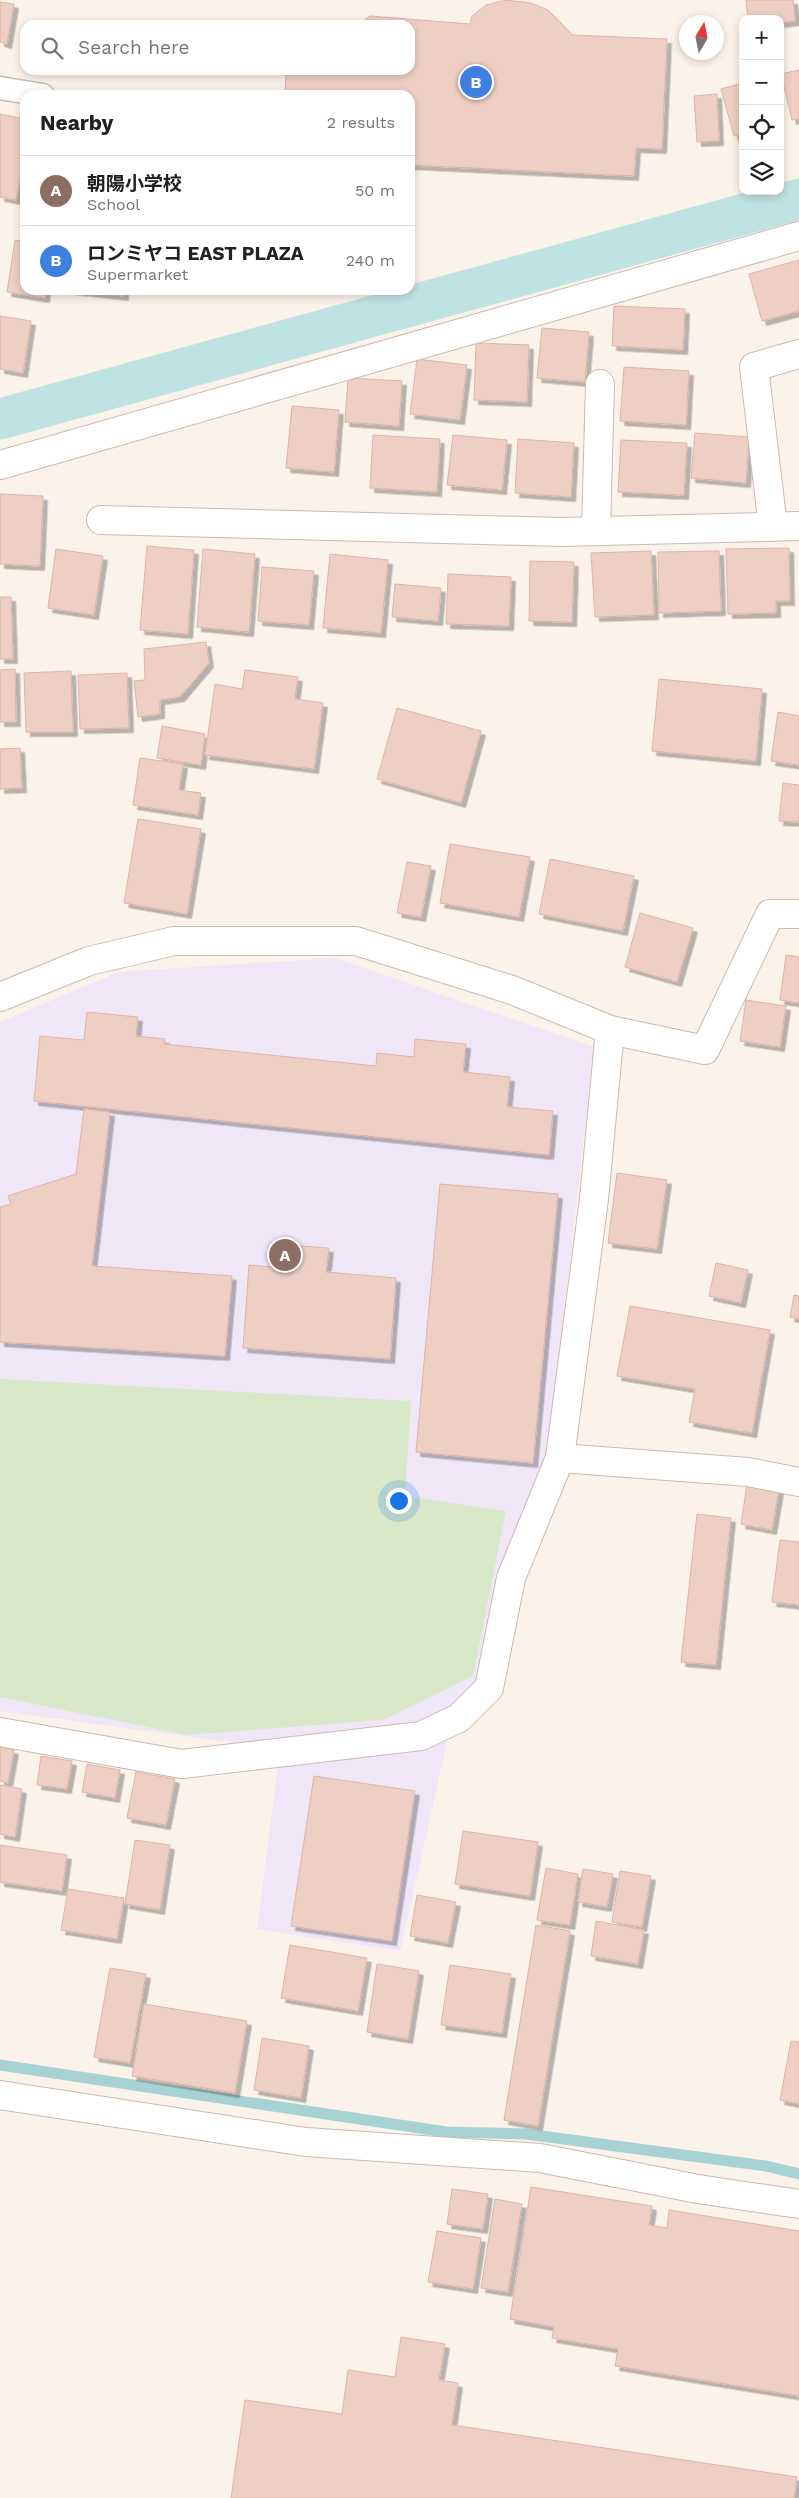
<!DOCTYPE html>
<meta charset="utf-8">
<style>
:root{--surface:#fff;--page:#f2f2f2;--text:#202124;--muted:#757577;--line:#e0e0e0;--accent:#1a73e8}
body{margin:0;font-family:"Work Sans","Noto Sans JP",sans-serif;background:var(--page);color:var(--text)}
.controls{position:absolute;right:15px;top:15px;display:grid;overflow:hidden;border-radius:10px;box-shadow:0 2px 8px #0003}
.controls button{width:45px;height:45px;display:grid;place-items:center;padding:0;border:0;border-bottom:1px solid var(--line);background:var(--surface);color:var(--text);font:25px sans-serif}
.compass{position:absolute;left:679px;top:15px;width:45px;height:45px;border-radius:50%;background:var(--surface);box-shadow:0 2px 8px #0003;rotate:10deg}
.you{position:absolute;left:398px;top:1500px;width:18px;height:18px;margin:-12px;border:4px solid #fff;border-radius:50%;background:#1a73e8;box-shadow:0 0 0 8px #1a73e833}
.badge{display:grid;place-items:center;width:32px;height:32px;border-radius:50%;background:var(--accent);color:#fff;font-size:16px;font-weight:700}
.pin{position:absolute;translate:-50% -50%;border:2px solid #fff;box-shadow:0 1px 5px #0006}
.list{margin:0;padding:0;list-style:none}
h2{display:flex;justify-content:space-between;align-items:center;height:65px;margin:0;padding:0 20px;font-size:21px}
h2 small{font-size:16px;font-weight:400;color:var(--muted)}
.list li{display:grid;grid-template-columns:32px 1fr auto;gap:15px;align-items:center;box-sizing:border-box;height:70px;padding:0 20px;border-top:1px solid var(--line)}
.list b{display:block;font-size:19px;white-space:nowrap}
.list p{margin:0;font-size:16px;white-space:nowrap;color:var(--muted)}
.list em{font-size:16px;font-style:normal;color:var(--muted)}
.icon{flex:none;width:28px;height:28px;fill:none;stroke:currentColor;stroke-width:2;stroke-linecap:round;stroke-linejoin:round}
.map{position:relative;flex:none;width:799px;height:2498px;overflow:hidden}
.search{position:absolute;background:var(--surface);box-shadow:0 2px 8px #0003;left:20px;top:20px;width:395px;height:55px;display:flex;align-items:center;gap:12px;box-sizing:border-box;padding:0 18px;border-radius:15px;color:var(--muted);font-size:19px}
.panel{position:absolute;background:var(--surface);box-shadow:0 2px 8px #0003;left:20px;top:90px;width:395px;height:205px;border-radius:15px}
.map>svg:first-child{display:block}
</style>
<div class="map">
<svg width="799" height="2498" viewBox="0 0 799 2498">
<defs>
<filter id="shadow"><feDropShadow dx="4.5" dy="4.5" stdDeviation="0" flood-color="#0004"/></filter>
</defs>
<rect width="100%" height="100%" fill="#fbf2e9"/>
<path fill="#efe6f8" d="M335,958L594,1047L547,1462L484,1675L454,1711L400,1951L257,1929L280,1749L0,1711V1022L119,972Z"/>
<path fill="#d9e8c8" d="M0,1379L411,1401L405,1496L506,1511L473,1676L383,1720L187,1735L0,1697Z"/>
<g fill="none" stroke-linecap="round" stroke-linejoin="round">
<path stroke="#a6d2d4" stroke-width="11" d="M0,2065L446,2132L526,2134L766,2166L799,2174"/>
<path stroke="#bfe2e3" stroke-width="41" d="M0,419L799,199"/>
</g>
<path fill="#eecfc3" stroke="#e0b4a5" filter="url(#shadow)" d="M506,0L531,3L548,10L572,35L667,39L662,149L636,148L634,176L410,165V95H285L286,70H410V25H358L370,16L470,24L472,16L486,5Z
M746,0H793L795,21L780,23V19H748Z
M0,2L14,4L7,44L0,42Z
M799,70V119L792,120L781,74Z
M743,83V134L734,136L721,89Z
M717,94L719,141L697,142L694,96Z
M0,114L25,119V153L16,200L0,197Z
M15,240L25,242V290H46L45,298L7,292Z
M799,260V311L762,321L749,274Z
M71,290H124V296Z
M614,306L685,309L683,350L612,346Z
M0,316L31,321L23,373L0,369Z
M542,328L589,332L585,382L537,378Z
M476,343L529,345L527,402L474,400Z
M417,359L467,365L460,420L410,414Z
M624,367L689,371L686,425L620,421Z
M348,378L402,381L399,426L345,422Z
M292,406L339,410L334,472L286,468Z
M695,433L749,437L746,483L691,478Z
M373,435L440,439L437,492L370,488Z
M453,435L507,440L502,490L447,485Z
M518,439L574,443L571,497L515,493Z
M621,440L687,443L684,495L618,492Z
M0,494L43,496L40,566L0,564Z
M147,546L194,550L188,634L140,630Z
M789,548L790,601H776V613L728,614L726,549Z
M56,549L103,556L94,615L48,608Z
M203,549L255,554L249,632L197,627Z
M651,551L654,615L595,617L591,553Z
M719,551L721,611L659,613L658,552Z
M330,554L388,560L381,633L323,628Z
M530,561L574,562L572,622L529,621Z
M262,567L314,571L309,625L258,621Z
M448,574L511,577L509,626L446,624Z
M395,584L441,588L438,621L392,617Z
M0,597H11L13,659H0Z
M206,642L209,663L180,697L160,700V714L138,717L134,681L145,680L144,649Z
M15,669L16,722H0V670Z
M245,670L298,677L295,699L323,703L314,769L205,755L215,684L242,689Z
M71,671L73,732H26L24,673Z
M127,673L129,728L80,729L78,675Z
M659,679L762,689L756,761L652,751Z
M397,708L481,731L461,803L377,779Z
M778,712L799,716V765L771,761Z
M162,726L205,734L201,765L157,758Z
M20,748L22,788L0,789V749Z
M140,758L183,764L179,790L201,793L198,815L133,805Z
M783,783L799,785V822L779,821Z
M138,819L201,829L187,914L124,903Z
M450,844L530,857L519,917L440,903Z
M550,859L634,876L623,931L539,914Z
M407,862L431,866L421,917L397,913Z
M640,913L693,928L677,982L625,967Z
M786,955L799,957V1003L780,1000Z
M746,1000L786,1006L780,1047L740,1041Z
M87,1012L138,1017L136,1036L165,1039L164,1044L376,1066L377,1053L414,1057L415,1039L466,1044L463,1072L510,1077L507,1107L553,1111L549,1155L34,1101L40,1036L84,1040Z
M84,1109L110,1112L92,1266L232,1276L225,1356L0,1342V1207L11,1204L8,1196L76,1174Z
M617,1173L667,1180L657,1249L608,1243Z
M440,1184L558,1194L533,1463L416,1452Z
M275,1244L329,1248L326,1272L396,1278L390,1359L243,1348L249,1265L273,1267Z
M716,1263L748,1270L741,1303L709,1296Z
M794,1295L799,1296V1319L790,1317Z
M630,1306L770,1330L752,1433L689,1422L695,1389L617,1376Z
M748,1478L780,1484L772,1530L741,1524Z
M697,1514L731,1518L716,1665L681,1662Z
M780,1540L799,1542V1605L772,1602Z
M0,1747L14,1750L8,1783L0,1781Z
M41,1756L72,1761L67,1789L37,1785Z
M87,1764L120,1770L115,1798L82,1792Z
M136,1772L175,1779L166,1825L127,1818Z
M314,1776L415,1791L392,1941L291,1926Z
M0,1785L22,1789L15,1837L0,1834Z
M463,1831L538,1842L530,1896L455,1884Z
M135,1840L170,1845L160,1910L125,1904Z
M0,1845L67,1855L62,1891L0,1882Z
M546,1868L578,1874L570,1925L537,1920Z
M583,1869L613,1874L607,1907L578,1902Z
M620,1871L651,1876L642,1927L612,1922Z
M68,1889L124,1898L117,1939L61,1930Z
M417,1895L456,1902L448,1943L410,1936Z
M596,1921L644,1930L638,1964L591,1956Z
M536,1925L570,1931L538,2126L504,2120Z
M290,1945L367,1958L358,2011L281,1998Z
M377,1964L419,1971L408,2039L367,2032Z
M450,1965L511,1974L502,2033L441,2025Z
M110,1968L146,1974L130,2063L94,2057Z
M144,2004L247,2021L235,2093L132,2076Z
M262,2038L309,2046L301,2098L254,2090Z
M791,2041L799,2042V2104L780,2100Z
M531,2187L652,2206L649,2225L667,2228L669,2210L799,2231V2396L615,2366L618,2349L552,2338L554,2327L510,2319Z
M452,2189L488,2194L483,2229L447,2224Z
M495,2199L522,2204L508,2292L481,2288Z
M437,2231L481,2238L473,2289L428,2282Z
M401,2337L445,2344L439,2380L458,2383L452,2425L797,2477L794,2498H231L245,2400L342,2414L348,2370L395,2377Z"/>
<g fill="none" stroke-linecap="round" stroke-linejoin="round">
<g stroke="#ccb9b0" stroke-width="25">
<path id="service" d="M0,88L43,95"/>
</g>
<g stroke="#ccb9b0" stroke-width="30">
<path id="minor" d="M0,465L799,236
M101,520L561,532L799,526
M773,527L754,367L799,354
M596,531L600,384
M0,997L89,961L174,941H356L512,990L610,1030
M560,1458L748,1472L799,1482
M0,1732L182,1764L421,1736L459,1718L489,1688L511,1578L560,1458L594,1199L610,1030L705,1050L770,914H799
M0,2095L306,2142L540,2158L698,2189L799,2204"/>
</g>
<use href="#service" stroke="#fff" stroke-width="22"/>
<use href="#minor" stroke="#fff" stroke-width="28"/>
</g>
</svg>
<div class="controls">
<button>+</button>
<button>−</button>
<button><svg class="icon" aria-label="locate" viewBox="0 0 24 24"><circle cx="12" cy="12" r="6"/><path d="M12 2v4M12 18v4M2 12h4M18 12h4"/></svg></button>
<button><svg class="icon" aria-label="layers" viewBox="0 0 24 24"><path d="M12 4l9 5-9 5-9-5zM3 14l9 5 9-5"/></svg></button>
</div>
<svg class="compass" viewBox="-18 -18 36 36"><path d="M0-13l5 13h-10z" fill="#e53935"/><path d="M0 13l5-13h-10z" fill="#757577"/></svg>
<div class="you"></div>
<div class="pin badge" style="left:285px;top:1255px;background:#8d6e63">A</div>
<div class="pin badge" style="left:476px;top:82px;background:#3f7fe0">B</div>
<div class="search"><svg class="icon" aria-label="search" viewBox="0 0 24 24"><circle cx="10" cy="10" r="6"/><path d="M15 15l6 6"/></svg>Search here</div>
<section class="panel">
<h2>Nearby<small>2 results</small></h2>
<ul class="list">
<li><span class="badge" style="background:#8d6e63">A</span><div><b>朝陽小学校</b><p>School</p></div><em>50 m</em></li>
<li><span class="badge" style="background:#3f7fe0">B</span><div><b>ロンミヤコ EAST PLAZA</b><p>Supermarket</p></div><em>240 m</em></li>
</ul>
</section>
</div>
